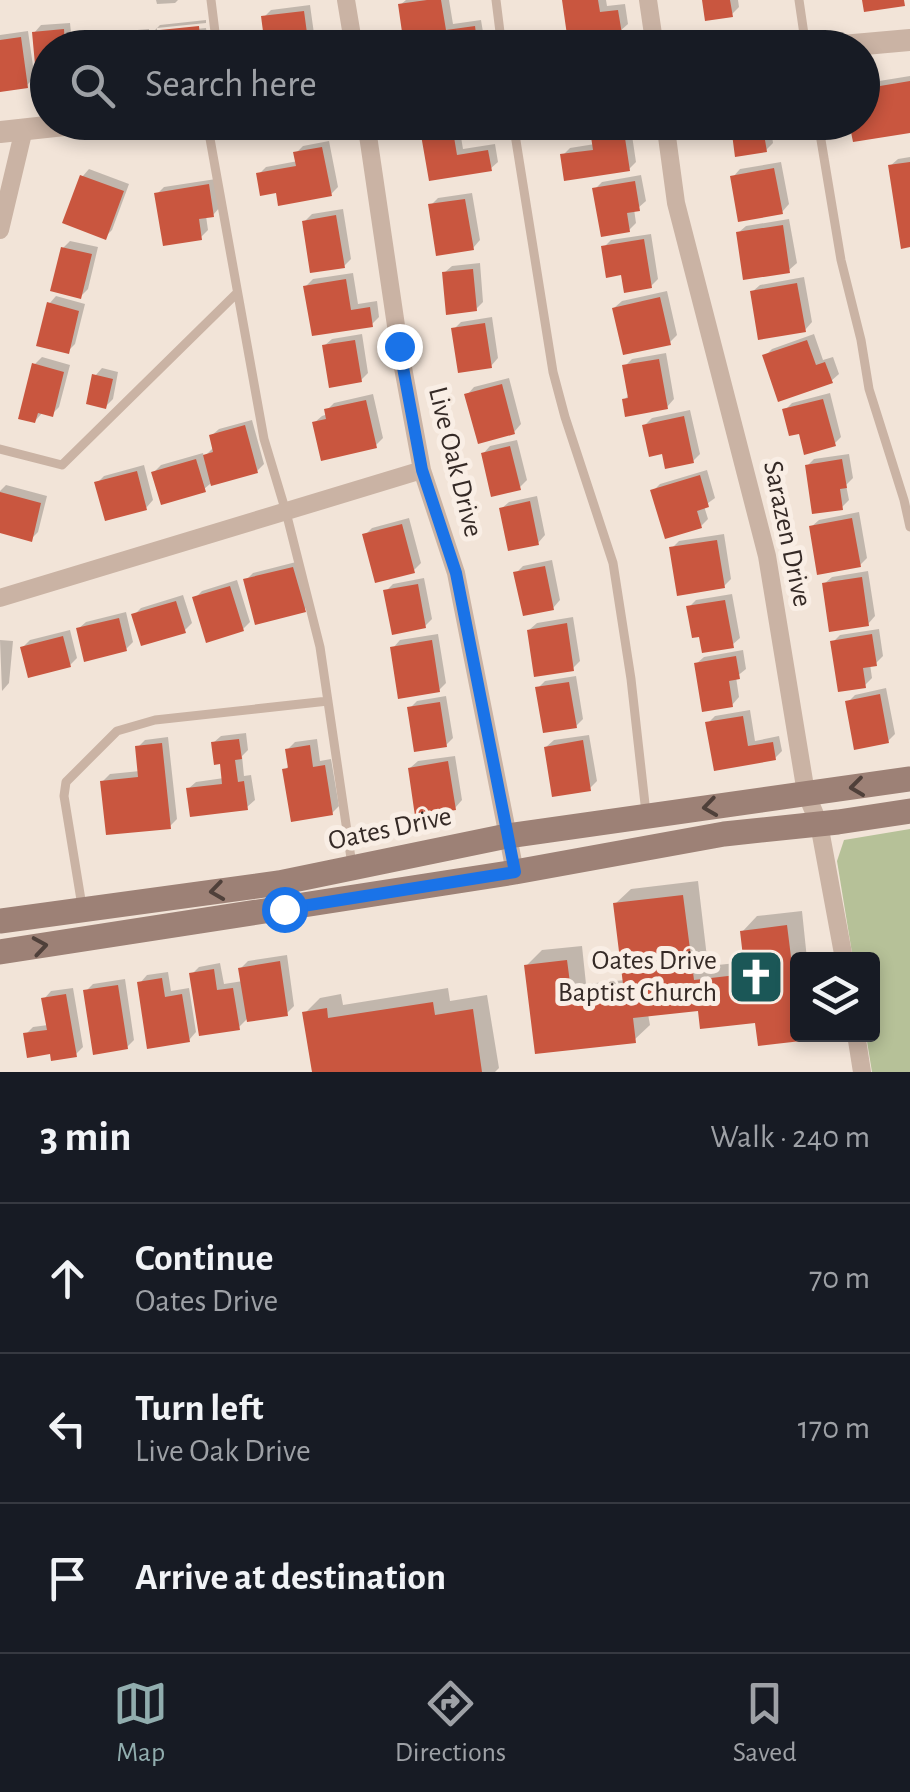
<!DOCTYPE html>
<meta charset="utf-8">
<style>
:root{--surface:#171b24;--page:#242831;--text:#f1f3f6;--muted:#9ea1a6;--line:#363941;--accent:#91adae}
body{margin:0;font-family:"Alegreya Sans",sans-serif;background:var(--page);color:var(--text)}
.controls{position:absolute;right:30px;bottom:30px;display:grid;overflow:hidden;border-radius:10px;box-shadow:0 5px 15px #0003}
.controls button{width:90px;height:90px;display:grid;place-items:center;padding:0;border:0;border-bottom:2px solid var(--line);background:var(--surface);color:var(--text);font:50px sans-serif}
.stop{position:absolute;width:30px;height:30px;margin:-22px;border:8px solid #1a73e8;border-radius:50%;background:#fff}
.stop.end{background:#1a73e8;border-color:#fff;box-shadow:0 2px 10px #0008}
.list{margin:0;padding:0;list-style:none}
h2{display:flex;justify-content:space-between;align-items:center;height:130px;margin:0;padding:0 40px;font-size:42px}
h2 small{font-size:32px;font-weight:400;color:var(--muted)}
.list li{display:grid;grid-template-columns:65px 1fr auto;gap:30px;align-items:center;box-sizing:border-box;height:150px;padding:0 40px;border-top:2px solid var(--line)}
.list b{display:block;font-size:38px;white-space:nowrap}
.list p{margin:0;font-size:32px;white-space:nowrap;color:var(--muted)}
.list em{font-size:32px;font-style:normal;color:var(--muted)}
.icon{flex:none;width:55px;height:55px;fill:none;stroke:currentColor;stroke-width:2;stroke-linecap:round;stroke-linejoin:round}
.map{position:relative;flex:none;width:910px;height:1072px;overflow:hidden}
.search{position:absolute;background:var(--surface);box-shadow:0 5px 15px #0003;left:30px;right:30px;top:30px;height:110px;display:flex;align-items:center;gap:25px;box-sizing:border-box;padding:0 35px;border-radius:55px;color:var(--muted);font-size:38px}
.sheet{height:580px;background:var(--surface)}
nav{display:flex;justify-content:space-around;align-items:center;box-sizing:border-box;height:140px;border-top:2px solid var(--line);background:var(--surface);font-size:28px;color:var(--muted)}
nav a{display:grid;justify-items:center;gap:5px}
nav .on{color:var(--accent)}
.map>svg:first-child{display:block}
</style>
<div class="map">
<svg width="910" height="1072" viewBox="0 0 910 1072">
<rect width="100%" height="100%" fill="#f2e4d8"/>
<path fill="#b6c198" d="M910,829V1072H872L866,1035L872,1034V959H853L837,861L844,840Z"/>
<path fill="#0003" d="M156,0H178L175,3L157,4Z
M406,0H449L453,24L481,20L484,38L477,45L418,27L400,5Z
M565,0H606L607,6L625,4L628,24L620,31Z
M704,0H738L739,7L732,14Z
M310,5L316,48H245L244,43L252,35L266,34L264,17L271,10Z
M206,20V23L157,28V33L206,28L209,48H95L94,40L102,33L149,29V36L160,25Z
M70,23L72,42L88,40L89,48H48L38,74L27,85L0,89V35L28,31L34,73H38L34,33L41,25Z
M910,76V130L862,122V88L867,83Z
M630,122L636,162L629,169L563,155L570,148L595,144L593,130L600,123Z
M725,122H770L773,143L766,150L734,131Z
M459,125L463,149L495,144L498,162L490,169L431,178L424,136L431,129Z
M329,141L338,187L331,194L278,190L259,174L266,167L298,161L296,153L303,146Z
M910,157V245L890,166L898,159Z
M781,162L789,204L782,212L733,177L740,169Z
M89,169L129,184L112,230L105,237L82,177Z
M641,175L646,201L638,208L634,209L636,223L629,230L595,189L602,182Z
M216,179L220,207L213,215L206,216L208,230L201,237L157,194L164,187Z
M472,193L480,240L473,248L431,205L438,198Z
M343,209L351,259L344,266L304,222L312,214Z
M789,219L797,263L789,270L738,233L746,226Z
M651,234L658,279L651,286L623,272L604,247L611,240Z
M70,241L98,247L88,289L81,296L63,248Z
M480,263L483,302L476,309L444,273L452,266Z
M353,273L358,304L377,301L379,317L372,324L306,286L313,279Z
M804,277L812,322L805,330L752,292L760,285Z
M667,291L677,335L670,342L614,308L622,301Z
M56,296L85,304L75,344L68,351L49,304Z
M492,317L498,358L491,366L454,329L461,322Z
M362,334L368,373L361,380L324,346L332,339Z
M814,334L823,360L833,357L839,374L831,381L765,356L772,349Z
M666,353L674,399L667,407L624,400L630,394L625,366L632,359Z
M42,357L70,365L59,407L52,414L43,412L35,421L34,365Z
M102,368L118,372L113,399L106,406L95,376Z
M509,378L521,424L514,432L467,395L474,387Z
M830,393L841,437L834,444L800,431L785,410L792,403Z
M373,394L383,438L376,445L314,423L322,416L328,414L327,410L334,403Z
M690,410L700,454L693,461L644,426L652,418Z
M252,420L264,464L257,471L210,484L204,489L154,472L161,465L203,453L204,457L213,448L211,436L219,429Z
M517,440L527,480L519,488L483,454L490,446Z
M849,454L853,478L846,485L849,500L842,507L807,466L814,459Z
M144,465L153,500L146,508L97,483L104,476Z
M707,470L715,498L704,506L708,519L701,526L653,491L660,484Z
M6,485L47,496L38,532L31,539L0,531V491Z
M537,496L545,535L538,543L501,509L509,502Z
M859,512L867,558L860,565L811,527L819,520Z
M409,518L421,563L414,570L365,535L372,528Z
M724,534L731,579L724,586L672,548L679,541Z
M552,560L560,600L553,608L516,573L523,566Z
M300,561L311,603L304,610L246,580L253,573Z
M868,571L875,616L868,624L824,584L832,577Z
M424,578L432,619L425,626L386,591L393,584Z
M237,580L250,622L243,629L195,598L202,591Z
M732,594L740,638L732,645L689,607L696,600Z
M183,595L192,623L184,631L134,615L141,608Z
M126,612L133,642L126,649L78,629L86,622Z
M573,617L580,661L573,668L529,630L537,623Z
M879,629L883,656L876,663L870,664L872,678L865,685L833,642L840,635Z
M70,630L77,658L70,665L22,648L30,640Z
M438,634L446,683L439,690L393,648L400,640Z
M0,640L13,641L9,683L2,691Z
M743,650L746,669L736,677L739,697L732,705L696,664L704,657Z
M576,676L583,719L576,726L538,688L545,681Z
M886,688L895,734L888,741L848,702L855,695Z
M446,696L453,738L446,745L410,708L417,701Z
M750,710L755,741L779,736L782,751L775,758L716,768L708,723L715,716Z
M246,733L248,750L242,756L244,776L251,775L255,800L247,807L188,789L196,782L224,778L222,762L213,743L221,736Z
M589,735L597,781L590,788L546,747L554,740Z
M168,737L177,819L170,826L102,782L110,774L140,771L138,747L145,740Z
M317,739L320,761L331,759L339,806L332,813L285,770L290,764L288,749L295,742Z
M455,756L462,800L455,808L410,768L418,761Z
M698,881L708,966L746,962L742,932L757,916L802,911L807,959H798V1034H804L800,1039L757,1021L700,1008L648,1014L650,1025L634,1040L537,1051L527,965L542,950L582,946L586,984L625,980L615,904L631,889Z
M287,955L294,1006L287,1013L247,1019L239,1027L192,974L199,967L220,963L224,984L243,981L241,968L248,961Z
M168,972L171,991L189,988L196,1032L189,1040L140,983L147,975Z
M125,979L134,1040L127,1047L86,991L93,984Z
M73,988L83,1047L75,1055L52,1051L26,1034L33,1027L48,1025L44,999L51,991Z
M448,988L450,1001L487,995L499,1068L495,1072H314L305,1013L320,998L341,994L343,1005Z"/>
<path fill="#c9563f" d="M427,0H441L446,30L475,26L478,48H418L415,30L402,32L398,4Z
M562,0H598L600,12L618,10L622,34L568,42Z
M702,0H730L733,17L705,21Z
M862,0H904L905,6L864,12Z
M304,11L309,48H243L242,42L264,39L261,16Z
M199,26L201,48H152L150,31Z
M64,29L65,48H48V85L37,86L32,32Z
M142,35L143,48H93L92,39Z
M21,37L28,88L0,92V40Z
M910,81V133L853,142L849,122H862V89Z
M723,122H762L767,152L735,157L732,134L725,135Z
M623,125L630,171L564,181L560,154L593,150L590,130Z
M453,131L457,155L488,150L492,171L429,181L421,135Z
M322,147L332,196L278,206L276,193L260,196L256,173L296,166L293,152Z
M910,162V247L901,249L888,165Z
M774,168L783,214L738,222L730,176Z
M80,175L124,191L106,240L62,223Z
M635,181L640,211L627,213L630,232L601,237L592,188Z
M209,184L214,217L199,219L202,240L163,246L154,193Z
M465,199L474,250L436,256L428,204Z
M336,215L345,268L310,273L302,221Z
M783,225L790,273L743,280L736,232Z
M644,239L652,288L624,293L621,275L606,278L601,246Z
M61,247L92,254L81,299L50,291Z
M473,269L477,311L446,315L442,272Z
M346,279L351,310L370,307L373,327L312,336L303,286Z
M797,283L806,332L758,340L750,291Z
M660,297L671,345L623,355L612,308Z
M47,302L79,311L69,354L36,346Z
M485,323L492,368L458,373L451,328Z
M355,340L362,382L329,388L322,345Z
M807,340L816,365L825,362L833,383L778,402L762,355Z
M659,359L668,409L625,417L622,399L628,398L622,365Z
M32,363L64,372L53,417L38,413L35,423L18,419Z
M92,374L113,379L106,409L86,404Z
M502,384L515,434L478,444L464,394Z
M823,399L836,446L804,455L799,434L789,436L782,409Z
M366,400L377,448L321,461L312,422L326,419L324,409Z
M684,416L694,463L665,469L662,454L649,457L642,425Z
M245,425L258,473L211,486L203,455L213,452L209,435Z
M510,446L521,490L491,497L481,453Z
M196,459L206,492L161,505L151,472Z
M842,459L847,488L840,489L843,510L812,514L805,465Z
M137,471L147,510L105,521L94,482Z
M700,475L709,507L697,511L702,528L665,539L650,490Z
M0,492L41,503L32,542L0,533Z
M530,501L539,545L508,551L499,508Z
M852,518L861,567L817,575L809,526Z
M402,524L415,573L375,583L362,534Z
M717,540L725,588L677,596L669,547Z
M545,566L554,610L523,616L513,572Z
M293,567L306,612L255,625L243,579Z
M862,577L869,626L829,632L822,583Z
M418,584L426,628L392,635L383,590Z
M230,586L244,631L206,643L192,597Z
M725,600L734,648L702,653L699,637L692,638L686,606Z
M176,601L186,633L141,646L131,614Z
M119,618L127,651L84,662L76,628Z
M567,623L574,671L534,677L527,630Z
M872,634L877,666L863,668L866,688L838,692L830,641Z
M63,636L71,667L28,678L20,647Z
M432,640L440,692L398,699L390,647Z
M736,656L740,679L729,681L733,707L702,712L694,663Z
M569,682L577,728L543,733L535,687Z
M880,694L889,743L854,750L845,701Z
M440,702L447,747L414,752L407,707Z
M743,716L748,746L773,742L776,760L714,771L705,722Z
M239,739L242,759L235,760L238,782L244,781L248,810L190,817L186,788L222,784L220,764L214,765L211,742Z
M583,740L591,791L552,797L544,747Z
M162,743L171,829L106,835L100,781L138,777L135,746Z
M310,745L313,767L325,765L333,815L291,822L282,769L288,768L285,749Z
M448,761L456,810L415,816L408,768Z
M683,895L694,980L745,974L740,931L787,925L798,1013V1034H800L801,1041L758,1046L755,1023L700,1029L698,1011L633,1018L636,1043L535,1054L524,965L567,960L572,998L624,992L613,903Z
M280,961L288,1016L247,1022L238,968Z
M214,969L217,990L233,988L240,1030L199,1036L189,973Z
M162,978L165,997L182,994L190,1042L147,1049L137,982Z
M118,985L128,1049L93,1055L83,990Z
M66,994L77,1057L51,1061L50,1054L27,1058L23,1033L47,1030L41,998Z
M433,1002L435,1015L473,1009L482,1072H312L302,1012L327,1008L328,1018Z"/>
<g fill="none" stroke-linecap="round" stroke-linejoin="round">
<path stroke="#cab3a4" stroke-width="9" d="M211,0L217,48
M496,0L502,48
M799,0L806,48
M207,122L264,439L286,512L320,647L352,865
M513,122L553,372L565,417L613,563L631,679L646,813
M818,122L841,260L861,340L869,389L904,500L910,527
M0,449L62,465L237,293
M82,906L64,796L66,782L117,731L155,720L328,701"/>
<path stroke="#cab3a4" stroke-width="18" d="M346,0L354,48
M648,0L655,48
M366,122L399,346L422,470L456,573L515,872
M665,122L676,203L767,556L806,793L819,824L844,959
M0,230L24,129
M0,598L422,470
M856,1034L862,1072"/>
<path stroke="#cab3a4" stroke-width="22" d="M820,48L910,40
M0,132L92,122"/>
<path stroke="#9d8176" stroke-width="25" d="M0,921L279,883L507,836L910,779
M0,952L515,872L724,834L838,822L910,811"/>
</g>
<defs><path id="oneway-chevron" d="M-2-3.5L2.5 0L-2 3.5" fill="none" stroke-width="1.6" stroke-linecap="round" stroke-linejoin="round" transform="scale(2.5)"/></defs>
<g stroke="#4f403a">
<use href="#oneway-chevron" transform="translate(857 787) rotate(173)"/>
<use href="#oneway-chevron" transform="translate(710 807) rotate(172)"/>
<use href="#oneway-chevron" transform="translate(217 891) rotate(172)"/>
<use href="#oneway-chevron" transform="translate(40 946) rotate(-9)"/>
</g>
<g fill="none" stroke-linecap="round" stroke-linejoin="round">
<path stroke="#1a73e8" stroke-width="12" d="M284,909L515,872L456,573L422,470L399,346"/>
</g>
<defs>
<g id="church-square" transform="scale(2.875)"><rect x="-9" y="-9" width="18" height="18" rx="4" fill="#1b5757" stroke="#f9eee5"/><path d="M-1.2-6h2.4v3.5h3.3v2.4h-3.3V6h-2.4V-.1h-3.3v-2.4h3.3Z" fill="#fff"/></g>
</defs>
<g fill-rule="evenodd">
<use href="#church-square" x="756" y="977"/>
</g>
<g text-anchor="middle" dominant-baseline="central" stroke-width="10" stroke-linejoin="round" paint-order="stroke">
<g font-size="28" fill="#352a26" stroke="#f9eee5">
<text transform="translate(455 462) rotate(76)">Live Oak Drive</text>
<text transform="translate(787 534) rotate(78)">Sarazen Drive</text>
<text transform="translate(390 829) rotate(-12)">Oates Drive</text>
</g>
<g font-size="28" fill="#352a26" stroke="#f9eee5" text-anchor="end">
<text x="717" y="961">Oates Drive<tspan x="717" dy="32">Baptist Church</tspan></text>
</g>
</g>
</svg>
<div class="controls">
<button><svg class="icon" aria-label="layers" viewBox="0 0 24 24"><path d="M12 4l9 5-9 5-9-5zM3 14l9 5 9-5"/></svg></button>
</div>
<div class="stop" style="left:284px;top:909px"></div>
<div class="stop end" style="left:399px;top:346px"></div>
<div class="search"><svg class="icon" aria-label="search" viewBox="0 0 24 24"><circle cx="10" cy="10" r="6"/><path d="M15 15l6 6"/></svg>Search here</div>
</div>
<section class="sheet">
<h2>3 min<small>Walk · 240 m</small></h2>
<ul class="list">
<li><svg class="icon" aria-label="ahead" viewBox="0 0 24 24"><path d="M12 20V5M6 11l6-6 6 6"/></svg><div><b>Continue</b><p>Oates Drive</p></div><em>70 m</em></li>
<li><svg class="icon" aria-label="left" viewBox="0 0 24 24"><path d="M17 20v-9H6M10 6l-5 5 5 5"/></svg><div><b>Turn left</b><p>Live Oak Drive</p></div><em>170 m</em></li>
<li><svg class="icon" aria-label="arrive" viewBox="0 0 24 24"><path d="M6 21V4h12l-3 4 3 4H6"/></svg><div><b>Arrive at destination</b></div></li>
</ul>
</section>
<nav>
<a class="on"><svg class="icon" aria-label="map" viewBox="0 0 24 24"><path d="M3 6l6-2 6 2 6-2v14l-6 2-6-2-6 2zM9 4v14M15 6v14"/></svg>Map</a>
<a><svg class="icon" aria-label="directions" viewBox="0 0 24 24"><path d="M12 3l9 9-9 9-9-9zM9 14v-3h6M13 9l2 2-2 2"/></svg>Directions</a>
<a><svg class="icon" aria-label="saved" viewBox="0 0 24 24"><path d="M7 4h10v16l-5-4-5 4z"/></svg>Saved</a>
</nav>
